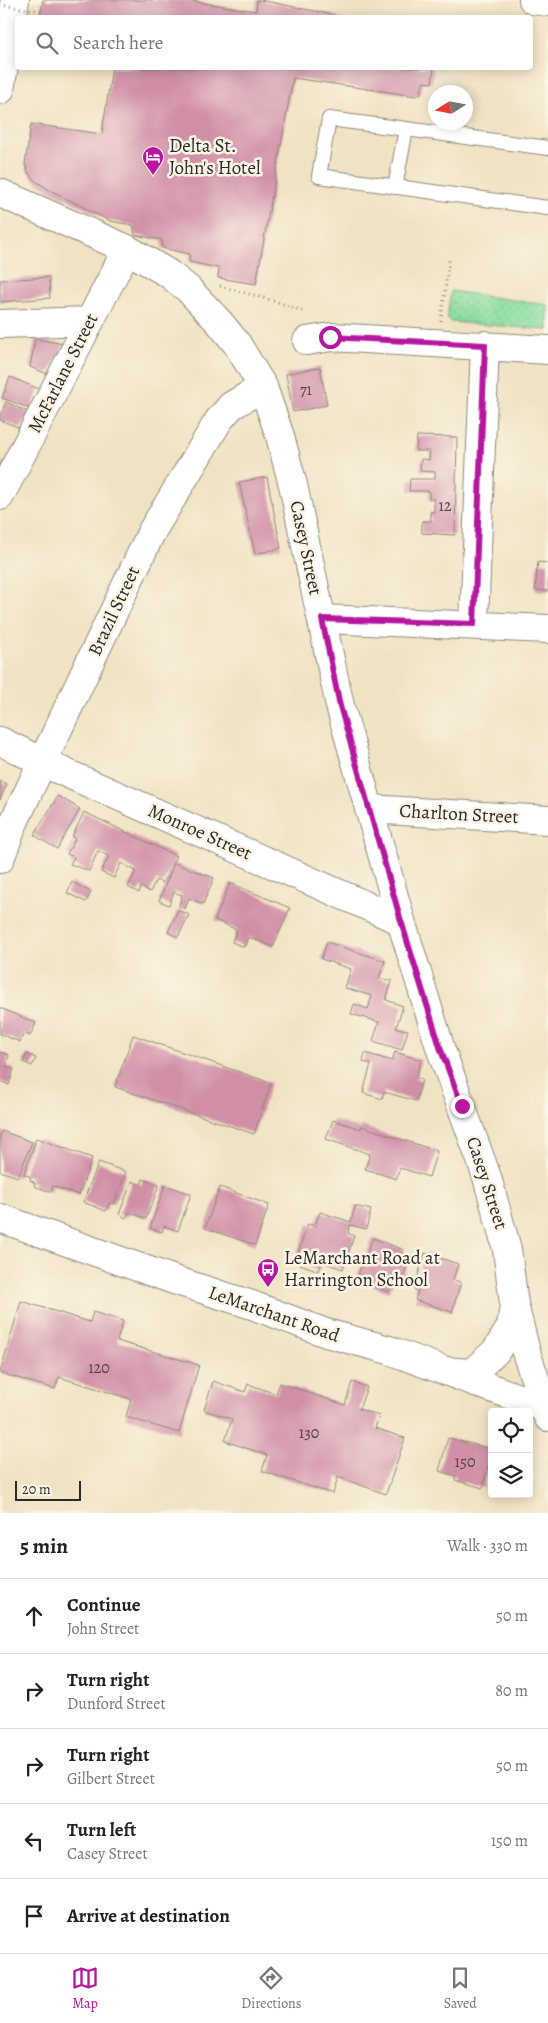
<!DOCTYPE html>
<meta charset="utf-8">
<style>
:root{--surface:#fff;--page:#f2f2f2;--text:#222;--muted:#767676;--line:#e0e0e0;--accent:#b5179e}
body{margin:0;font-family:Alegreya,serif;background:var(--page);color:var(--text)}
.controls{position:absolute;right:15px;bottom:15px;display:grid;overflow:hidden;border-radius:5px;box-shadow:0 2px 12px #0003}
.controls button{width:45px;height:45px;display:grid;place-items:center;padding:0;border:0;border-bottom:1px solid var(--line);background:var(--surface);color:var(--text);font:25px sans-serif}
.compass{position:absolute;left:428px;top:85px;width:45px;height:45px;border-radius:50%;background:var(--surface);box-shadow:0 2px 12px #0003;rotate:259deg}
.scale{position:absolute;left:15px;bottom:12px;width:66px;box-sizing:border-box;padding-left:5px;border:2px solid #2b2b2b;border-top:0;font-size:14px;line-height:18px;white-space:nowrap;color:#2b2b2b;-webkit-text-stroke:4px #fcf5e5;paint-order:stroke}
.stop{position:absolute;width:15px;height:15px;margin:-11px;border:4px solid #b5179e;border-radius:50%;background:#fff}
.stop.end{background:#b5179e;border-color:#fff;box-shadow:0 1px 5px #0008}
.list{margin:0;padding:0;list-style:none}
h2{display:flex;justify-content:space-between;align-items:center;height:65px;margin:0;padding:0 20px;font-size:21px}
h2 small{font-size:16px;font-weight:400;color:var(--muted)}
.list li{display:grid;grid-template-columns:32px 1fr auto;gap:15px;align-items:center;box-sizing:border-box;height:75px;padding:0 20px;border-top:1px solid var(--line)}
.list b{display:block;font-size:19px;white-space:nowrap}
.list p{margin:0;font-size:16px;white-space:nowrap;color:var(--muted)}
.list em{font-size:16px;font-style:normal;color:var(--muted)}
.icon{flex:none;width:28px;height:28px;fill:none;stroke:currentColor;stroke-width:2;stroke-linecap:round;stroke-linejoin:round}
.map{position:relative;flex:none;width:548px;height:1513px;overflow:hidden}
.search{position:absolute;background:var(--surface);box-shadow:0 2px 12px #0003;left:15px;right:15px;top:15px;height:55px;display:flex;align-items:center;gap:12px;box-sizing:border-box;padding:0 18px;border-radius:5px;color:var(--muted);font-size:19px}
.sheet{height:440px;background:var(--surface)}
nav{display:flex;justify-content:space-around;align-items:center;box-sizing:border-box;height:70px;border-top:1px solid var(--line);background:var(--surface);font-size:14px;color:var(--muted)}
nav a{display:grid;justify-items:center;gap:2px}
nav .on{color:var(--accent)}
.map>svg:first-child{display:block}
</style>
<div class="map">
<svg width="548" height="1513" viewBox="0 0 548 1513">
<defs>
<pattern id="grass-dots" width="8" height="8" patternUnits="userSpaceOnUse" patternTransform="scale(1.25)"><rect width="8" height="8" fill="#83db9f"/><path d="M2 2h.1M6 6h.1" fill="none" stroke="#71bc89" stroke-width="1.8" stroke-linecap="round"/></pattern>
</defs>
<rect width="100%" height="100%" fill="#fcf5e5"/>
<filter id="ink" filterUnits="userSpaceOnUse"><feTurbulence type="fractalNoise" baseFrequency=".02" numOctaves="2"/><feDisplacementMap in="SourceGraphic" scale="10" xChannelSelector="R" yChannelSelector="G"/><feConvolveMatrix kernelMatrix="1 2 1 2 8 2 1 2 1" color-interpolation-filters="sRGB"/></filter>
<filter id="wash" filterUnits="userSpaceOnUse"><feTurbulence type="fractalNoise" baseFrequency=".0096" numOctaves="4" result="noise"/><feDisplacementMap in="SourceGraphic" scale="20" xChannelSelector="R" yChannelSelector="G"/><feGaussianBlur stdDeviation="1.12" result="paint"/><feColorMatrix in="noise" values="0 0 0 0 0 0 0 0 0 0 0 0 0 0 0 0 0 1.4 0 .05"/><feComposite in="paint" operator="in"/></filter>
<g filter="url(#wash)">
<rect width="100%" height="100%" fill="#f0e3c4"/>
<path fill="url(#grass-dots)" stroke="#578365" d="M451,291L548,305V330L451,322L447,317Z"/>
<g id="blocks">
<path fill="#d08fa7" d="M43,0H184L256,11L257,0H260L344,17L40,18Z
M112,68H434L432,83L423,82L421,93L416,96L293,78L256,284L218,278L219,268L189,262L190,254L162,248V240L135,235L133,225L110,221L48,189L34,180L28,172L25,164L31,124L102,134Z
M49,277L50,298L0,302V280Z
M35,339L65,344L48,374L30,367Z
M320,367L327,405L293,412L286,374Z
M10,377L39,389L31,409L2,398Z
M6,402L32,414L20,428L0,420V415Z
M417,436L457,437L455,535L422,533V521H431L430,512H434V499H429V491H409L410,479H435V472L420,471L421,459L429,460L430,451H416Z
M267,477L281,548L255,554L239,482Z
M538,562L548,563V591L535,590Z
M0,781L7,784L0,800Z
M58,796L80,809L57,849L34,835Z
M84,812L176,856L163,883L156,880L150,892L141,887L139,893L128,887L136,871L121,863L114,878L101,872L109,856L98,851L89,871L70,864L74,857L67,854L75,839L72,837Z
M174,863L214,878L203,904L189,898L185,909L179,906L182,895L174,892L169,905L159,901Z
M72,882L91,892L86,902L67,893Z
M230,883L290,908L273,947L248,937L244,947L232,942L237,930L215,920Z
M178,910L189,915L178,937L168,932Z
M327,942L385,961L379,978L392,981L386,1000L403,1006L396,1028L408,1030L402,1050L373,1041L379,1022L351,1014L354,1004L368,1009L372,996L345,988L351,969L321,959Z
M0,1008L36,1023L30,1036L24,1033L20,1042L0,1034Z
M133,1035L271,1083L254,1134L115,1087Z
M0,1052L9,1055L6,1066L14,1069L9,1085L0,1081Z
M395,1052L421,1060L416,1078L422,1080L416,1101L384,1092L382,1099L363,1093L371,1064L363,1062L365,1053L392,1061Z
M27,1054L36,1058L32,1066L23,1062Z
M333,1120L361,1129V1126L437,1151L429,1177L400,1168L396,1179L365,1169L370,1154L326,1139Z
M2,1131L32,1142L18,1177L0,1171V1136Z
M36,1138L92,1158L79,1195L53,1186L51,1192L34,1186L35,1183L30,1180L31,1177L24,1174Z
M99,1162L126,1172L114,1204L109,1203L106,1211L83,1202Z
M143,1179L159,1185L146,1219L129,1212L126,1218L119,1214L132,1181L141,1185Z
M165,1185L191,1194L178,1231L164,1226L162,1232L150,1228Z
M220,1187L269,1205L255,1245L205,1228Z
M355,1206L371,1210L366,1229L350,1225L348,1233L354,1236L343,1269L322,1262L319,1271L300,1264L302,1257L297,1255L308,1224L315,1226L320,1212L351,1222Z
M373,1238L404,1250L399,1263L407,1266L402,1280L395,1277L389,1292L356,1279Z
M425,1253L458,1264L453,1280L461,1282L452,1312L415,1300L418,1291L414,1289Z
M21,1301L90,1322L93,1312L123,1321L117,1341L199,1365L179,1433L126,1417L131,1399L59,1377L55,1389L0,1373Z
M213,1381L245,1392L248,1384L276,1394L280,1383L345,1405L352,1382L367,1387L359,1409L379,1416L375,1428L405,1438L386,1494L338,1477L333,1494L262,1471L267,1455L225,1441L232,1419L204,1410Z
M448,1438L492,1449L483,1488L455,1480L456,1476L439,1471Z"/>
</g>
</g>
<g filter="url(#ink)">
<use href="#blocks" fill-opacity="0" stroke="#8e8778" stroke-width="1"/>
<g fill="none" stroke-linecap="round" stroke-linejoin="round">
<g stroke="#8e8778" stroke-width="16">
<path id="lane" d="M406,129L329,119L319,176L548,208
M395,187L406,129L548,148"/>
</g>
<g stroke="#8e8778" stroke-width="30">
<path id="street" d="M0,324L90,321
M307,341L331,337L548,350
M0,496L127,249
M322,619L548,629
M474,624L485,345
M0,741L57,769L401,921
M369,809L548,820
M0,859L14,822L152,531L219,420L231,406L263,387"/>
</g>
<g stroke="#8e8778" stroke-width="30">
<path id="secondary" d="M0,90L15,0
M0,193L127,249L169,274L188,289L220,323L237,344L263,387L280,436L293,485L340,706L401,921L441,1050L487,1177L507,1249L514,1304L526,1352L548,1417
M0,1218L177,1281L252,1305L326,1333L389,1350L548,1409
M447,1371L467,1373L475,1370L496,1351L511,1327L514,1305"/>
</g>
<g stroke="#8e8778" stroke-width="30">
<path id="primary" d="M533,0L548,2"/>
</g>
<path stroke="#8e8778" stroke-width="3" stroke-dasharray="1 4" stroke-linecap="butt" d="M220,286C247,294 276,300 302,311
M441,321L449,260"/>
<use href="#lane" stroke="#fff" stroke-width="14"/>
<use href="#street" stroke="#fff" stroke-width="28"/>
<use href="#secondary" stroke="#fff" stroke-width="28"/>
<use href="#primary" stroke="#fff" stroke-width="28"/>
<path stroke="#8e8778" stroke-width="3" stroke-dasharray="1 4" stroke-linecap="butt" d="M0,5L41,11"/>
</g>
</g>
<g fill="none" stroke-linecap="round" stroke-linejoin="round" filter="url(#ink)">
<path stroke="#b5179e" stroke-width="6" d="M330,337L485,345L474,624L322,619L340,706L401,921L441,1050L462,1106"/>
</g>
<defs>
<g id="hotel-pin" transform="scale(1.125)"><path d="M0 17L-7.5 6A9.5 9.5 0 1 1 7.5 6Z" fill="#b5179e" stroke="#fcf5e5"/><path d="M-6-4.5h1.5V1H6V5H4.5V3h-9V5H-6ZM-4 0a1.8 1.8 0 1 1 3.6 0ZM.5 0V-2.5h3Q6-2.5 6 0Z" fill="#fff"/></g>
<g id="bus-pin" transform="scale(1.125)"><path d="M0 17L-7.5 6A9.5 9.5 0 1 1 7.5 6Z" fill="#b5179e" stroke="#fcf5e5"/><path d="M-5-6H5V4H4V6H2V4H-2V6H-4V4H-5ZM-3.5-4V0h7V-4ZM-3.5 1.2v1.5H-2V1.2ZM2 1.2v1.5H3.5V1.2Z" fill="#fff"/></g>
</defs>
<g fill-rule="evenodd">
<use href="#hotel-pin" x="153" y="157"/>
<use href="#bus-pin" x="268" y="1269"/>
</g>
<g text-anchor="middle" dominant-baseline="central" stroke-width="5" stroke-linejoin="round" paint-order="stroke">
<g font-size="16" fill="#54444a">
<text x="306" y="390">71</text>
<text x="445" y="506">12</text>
<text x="99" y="1368">120</text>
<text x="309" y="1433">130</text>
<text x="465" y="1462">150</text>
</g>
<g font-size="19" fill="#2b2b2b" stroke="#fcf5e5" text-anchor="start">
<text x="169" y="146">Delta St.<tspan x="169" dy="22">John's Hotel</tspan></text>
<text x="284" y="1258">LeMarchant Road at<tspan x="284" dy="22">Harrington School</tspan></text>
</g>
<g font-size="19" fill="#2b2b2b" stroke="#fcf5e5">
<text transform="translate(63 373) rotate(-63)">McFarlane Street</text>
<text transform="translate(306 548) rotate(78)">Casey Street</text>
<text transform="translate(114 611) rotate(-65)">Brazil Street</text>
<text transform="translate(459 814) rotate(3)">Charlton Street</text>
<text transform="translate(200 832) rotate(24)">Monroe Street</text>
<text transform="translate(487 1183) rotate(72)">Casey Street</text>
<text transform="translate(274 1314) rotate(19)">LeMarchant Road</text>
</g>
</g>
</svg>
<div class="controls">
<button><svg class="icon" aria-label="locate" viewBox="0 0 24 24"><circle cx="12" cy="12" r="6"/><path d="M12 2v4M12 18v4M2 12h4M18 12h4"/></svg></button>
<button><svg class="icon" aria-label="layers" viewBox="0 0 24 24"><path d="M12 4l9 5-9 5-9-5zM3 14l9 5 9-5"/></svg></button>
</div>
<svg class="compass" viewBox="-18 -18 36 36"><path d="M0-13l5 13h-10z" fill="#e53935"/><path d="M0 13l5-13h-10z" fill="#767676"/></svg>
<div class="scale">20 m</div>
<div class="stop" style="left:330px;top:337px"></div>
<div class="stop end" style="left:462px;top:1106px"></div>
<div class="search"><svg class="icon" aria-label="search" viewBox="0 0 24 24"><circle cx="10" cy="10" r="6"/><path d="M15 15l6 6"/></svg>Search here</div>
</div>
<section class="sheet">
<h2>5 min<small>Walk · 330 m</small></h2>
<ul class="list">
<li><svg class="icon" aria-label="ahead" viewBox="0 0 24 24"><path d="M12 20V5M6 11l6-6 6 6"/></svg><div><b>Continue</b><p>John Street</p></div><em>50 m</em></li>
<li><svg class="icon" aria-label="right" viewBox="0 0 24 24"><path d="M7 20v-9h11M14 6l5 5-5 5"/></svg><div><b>Turn right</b><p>Dunford Street</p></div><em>80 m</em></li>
<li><svg class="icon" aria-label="right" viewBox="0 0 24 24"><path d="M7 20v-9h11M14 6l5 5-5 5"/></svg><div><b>Turn right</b><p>Gilbert Street</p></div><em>50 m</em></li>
<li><svg class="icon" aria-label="left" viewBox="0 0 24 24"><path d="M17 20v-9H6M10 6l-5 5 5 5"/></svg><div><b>Turn left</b><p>Casey Street</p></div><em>150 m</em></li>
<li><svg class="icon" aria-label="arrive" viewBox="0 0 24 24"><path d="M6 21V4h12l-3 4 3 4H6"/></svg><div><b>Arrive at destination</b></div></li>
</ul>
</section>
<nav>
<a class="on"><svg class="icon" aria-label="map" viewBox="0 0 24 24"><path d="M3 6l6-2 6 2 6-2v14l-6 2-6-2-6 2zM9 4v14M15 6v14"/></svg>Map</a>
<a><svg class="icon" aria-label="directions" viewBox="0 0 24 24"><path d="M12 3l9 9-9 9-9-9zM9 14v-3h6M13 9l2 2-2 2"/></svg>Directions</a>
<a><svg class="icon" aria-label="saved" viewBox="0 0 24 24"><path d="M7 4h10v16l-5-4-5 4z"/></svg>Saved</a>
</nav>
